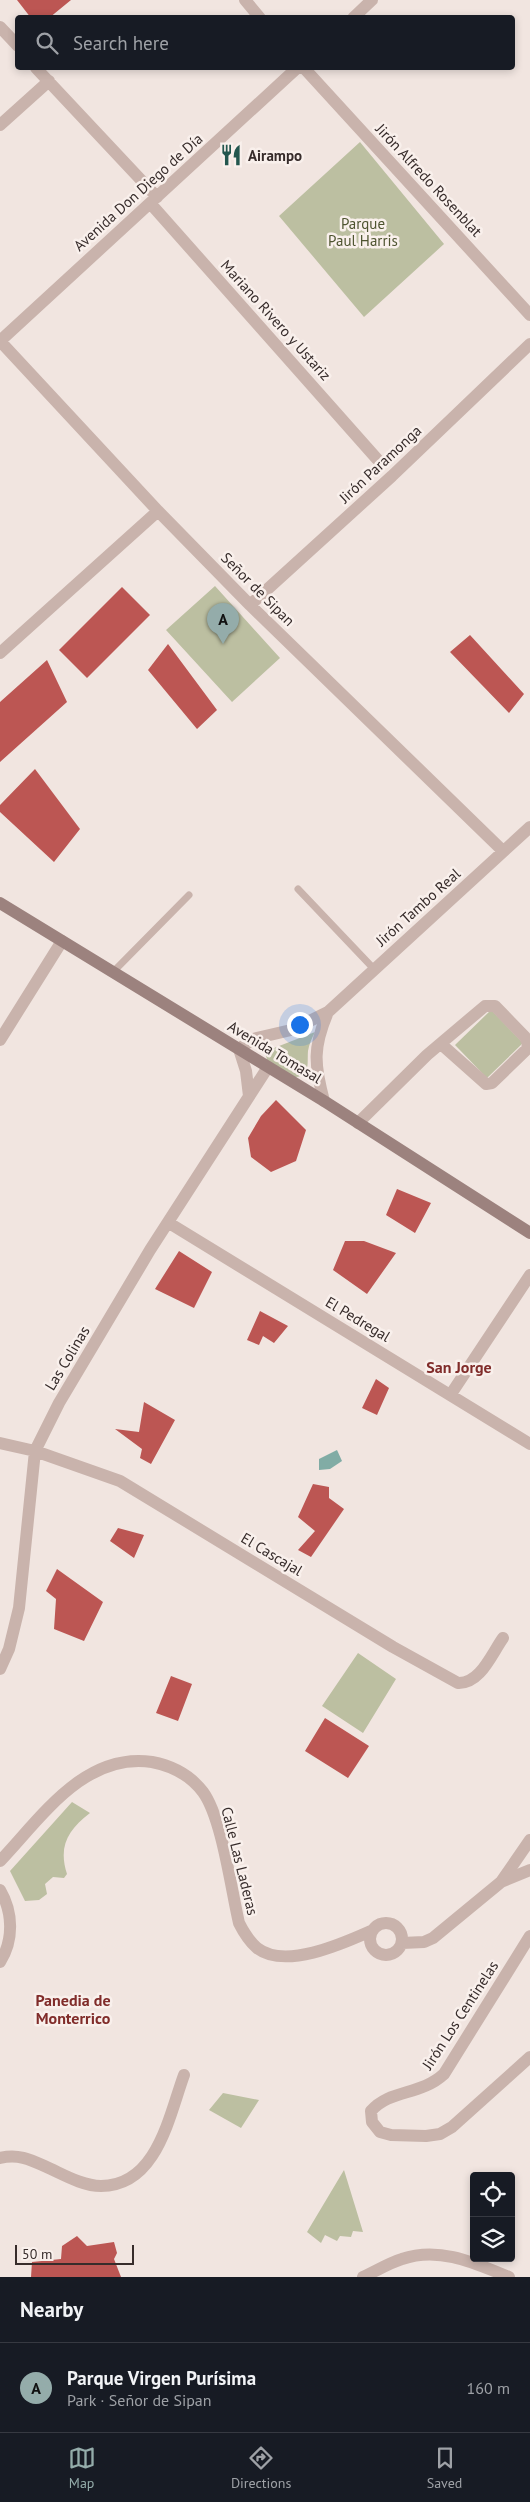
<!DOCTYPE html>
<meta charset="utf-8">
<style>
:root{--surface:#171b24;--page:#20242c;--text:#f1f3f6;--muted:#9ea1a6;--line:#363941;--accent:#94acaa}
body{margin:0;font-family:"PT Sans",sans-serif;background:var(--page);color:var(--text)}
.controls{position:absolute;right:15px;bottom:15px;display:grid;overflow:hidden;border-radius:5px;box-shadow:0 2px 8px #0003}
.controls button{width:45px;height:45px;display:grid;place-items:center;padding:0;border:0;border-bottom:1px solid var(--line);background:var(--surface);color:var(--text);font:25px sans-serif}
.scale{position:absolute;left:15px;bottom:12px;width:119px;box-sizing:border-box;padding-left:5px;border:2px solid #372c2b;border-top:0;font-size:14px;line-height:18px;white-space:nowrap;color:#372c2b;-webkit-text-stroke:4px #f9f0ec;paint-order:stroke}
.you{position:absolute;left:299px;top:1024px;width:18px;height:18px;margin:-12px;border:4px solid #fff;border-radius:50%;background:#1a73e8;box-shadow:0 0 0 8px #1a73e833}
.badge{display:grid;place-items:center;width:32px;height:32px;border-radius:50%;background:var(--accent);color:#111;font-size:16px;font-weight:700}
.pin{position:absolute;translate:-50% -41px;filter:drop-shadow(0 1px 2px #0008)}
.pin::after{content:'';position:absolute;top:26px;width:18px;height:15px;background:inherit;clip-path:polygon(0 0,100% 0,50% 100%)}
.list{margin:0;padding:0;list-style:none}
h2{display:flex;justify-content:space-between;align-items:center;height:65px;margin:0;padding:0 20px;font-size:21px}
h2 small{font-size:16px;font-weight:400;color:var(--muted)}
.list li{display:grid;grid-template-columns:32px 1fr auto;gap:15px;align-items:center;box-sizing:border-box;height:90px;padding:0 20px;border-top:1px solid var(--line)}
.list b{display:block;font-size:19px;white-space:nowrap}
.list p{margin:0;font-size:16px;white-space:nowrap;color:var(--muted)}
.list em{font-size:16px;font-style:normal;color:var(--muted)}
.icon{flex:none;width:28px;height:28px;fill:none;stroke:currentColor;stroke-width:2;stroke-linecap:round;stroke-linejoin:round}
.map{position:relative;flex:none;width:530px;height:2277px;overflow:hidden}
.search{position:absolute;background:var(--surface);box-shadow:0 2px 8px #0003;left:15px;right:15px;top:15px;height:55px;display:flex;align-items:center;gap:12px;box-sizing:border-box;padding:0 18px;border-radius:5px;color:var(--muted);font-size:19px}
.sheet{height:155px;background:var(--surface)}
nav{display:flex;justify-content:space-around;align-items:center;box-sizing:border-box;height:70px;border-top:1px solid var(--line);background:var(--surface);font-size:14px;color:var(--muted)}
nav a{display:grid;justify-items:center;gap:2px}
nav .on{color:var(--accent)}
.map>svg:first-child{display:block}
</style>
<div class="map">
<svg width="530" height="2277" viewBox="0 0 530 2277">
<rect width="100%" height="100%" fill="#f1e5e0"/>
<path fill="#bcbfa1" d="M360,142L444,244L364,317L279,216Z
M215,586L280,658L232,702L166,630Z
M491,1010L523,1043L487,1078L455,1045Z
M315,1032C312,1038 309,1044 308,1051C307,1062 311,1078 294,1077L267,1060L266,1055L274,1048Z
M358,1653L396,1679L363,1733L322,1706Z
M72,1802L90,1813C68,1830 58,1846 67,1874L64,1878L53,1877L45,1884L47,1894L39,1900L25,1901L10,1871Z
M223,2093L259,2100L241,2128L209,2110Z
M344,2170L363,2232L353,2231L351,2237L340,2236L337,2241L325,2235L321,2243L307,2232Z"/>
<path fill="#81aca5" d="M337,1450L342,1461L330,1469L319,1470V1459Z"/>
<path fill="#bc5653" d="M17,0H71L49,18H31Z
M122,587L150,615L87,678L59,650Z
M470,635L524,694L509,713L450,652Z
M168,644L217,710L197,729L148,670Z
M47,660L67,702L0,762V702Z
M35,769L80,829L54,862L0,812V805Z
M276,1100L306,1130L296,1161L271,1172L251,1157L248,1138L261,1116Z
M397,1189L431,1203L415,1233L386,1215Z
M345,1241H364L396,1253L367,1294L333,1270Z
M179,1251L212,1272L194,1308L155,1289Z
M260,1311L288,1326L274,1343L263,1336L259,1345L247,1340Z
M376,1379L389,1388L377,1415L362,1408Z
M144,1402L175,1420L151,1464L140,1458L142,1449L115,1429L139,1432Z
M313,1484L329,1487V1498L344,1509L311,1557L298,1550L315,1531L298,1517Z
M118,1528L144,1535L134,1558L110,1541Z
M57,1569L103,1602L84,1641L54,1629L56,1599L46,1591Z
M171,1676L192,1684L178,1721L156,1713Z
M325,1718L369,1746L348,1778L305,1751Z
M77,2236L87,2246L114,2242L117,2253L114,2259L121,2277H31L32,2262L61,2259L62,2246Z"/>
<g fill="none" stroke-linecap="round" stroke-linejoin="round">
<path stroke="#c9b3ac" stroke-width="7" d="M298,889L374,969
M113,972L189,895"/>
<path stroke="#c9b3ac" stroke-width="12" d="M245,0L260,18
M353,18L372,0
M0,27L18,46
M36,68L157,197
M304,68L530,315
M0,125L49,81
M150,203L377,459
M0,341L158,511L250,605L503,851
M0,341L297,68
M250,605L392,476L530,344
M0,653L158,511
M0,1040L62,941
M249,1096L246,1071L239,1049L253,1039L291,1030L328,1012L530,827
M324,1101C314,1064 313,1047 328,1012
M358,1123L427,1055L485,1006H495L525,1037L528,1043L527,1049L492,1083L486,1084L441,1044
M169,1223L530,1444
M451,1394L530,1275
M0,1443L35,1451L120,1481L393,1647L458,1683C480,1684 491,1655 503,1638
M0,1669L9,1649L19,1608L35,1451L59,1403L150,1250L268,1067
M0,1861C41,1818 84,1752 152,1762C173,1766 190,1775 203,1792C222,1818 231,1889 239,1923C244,1933 249,1941 257,1948C285,1970 344,1943 371,1931
M501,1882L530,1840
M0,1890C13,1912 14,1940 0,1962
M370 1939a16 16 0 1 1 32 0a16 16 0 1 1-32 0Z
M530,1936L444,2074C420,2096 390,2089 371,2111L372,2122L380,2132L391,2135L426,2136L440,2134L452,2127L530,2057
M402,1943L424,1942L433,1938L501,1882L530,1870
M0,2158C20,2153 33,2161 51,2169C66,2176 84,2186 101,2186C157,2186 169,2116 184,2075
M363,2277C376,2271 389,2263 402,2259C439,2246 475,2263 509,2277"/>
<path stroke="#9c827e" stroke-width="12" d="M0,903L324,1101L530,1233"/>
</g>
<defs>
<g id="restaurant-bare" transform="scale(1.725)"><path d="M-5-6h1v4h1v-4h1v4h1v-4h1v5L-1.5 .5V6h-2V.5L-5-1ZM5-6V6H3V1.5H1.5Q1.5-4 5-6Z" fill="#23564e" stroke="#f9f0ec" stroke-width="2.5" paint-order="stroke"/></g>
</defs>
<g fill-rule="evenodd">
<use href="#restaurant-bare" x="231" y="155"/>
</g>
<g text-anchor="middle" dominant-baseline="central" stroke-width="5" stroke-linejoin="round" paint-order="stroke">
<g font-size="15" font-weight="bold" fill="#372c2b" stroke="#f9f0ec" text-anchor="start">
<text x="248" y="155">Airampo</text>
</g>
<g font-size="15" fill="#372c2b" stroke="#f9f0ec">
<text transform="translate(429 180) rotate(47)">Jirón Alfredo Rosenblat</text>
<text transform="translate(138 192) rotate(-42)">Avenida Don Diego de Día</text>
<text transform="translate(276 320) rotate(48)">Mariano Rivero y Ustariz</text>
<text transform="translate(380 464) rotate(-43)">Jirón Paramonga</text>
<text transform="translate(258 589) rotate(45)">Señor de Sipan</text>
<text transform="translate(418 907) rotate(-42)">Jirón Tambo Real</text>
<text transform="translate(275 1052) rotate(31)">Avenida Tomasal</text>
<text transform="translate(358 1319) rotate(31)">El Pedregal</text>
<text transform="translate(67 1358) rotate(-59)">Las Colinas</text>
<text transform="translate(272 1554) rotate(31)">El Cascajal</text>
<text transform="translate(240 1861) rotate(76)">Calle Las Laderas</text>
<text transform="translate(460 2015) rotate(-57)">Jirón Los Centinelas</text>
</g>
<g font-size="15" fill="#4e5430" stroke="#f9f0ec">
<text x="363" y="223">Parque<tspan x="363" dy="17">Paul Harris</tspan></text>
</g>
<g font-size="16" font-weight="bold" fill="#802c2a" stroke="#f9f0ec">
<text x="459" y="1367">San Jorge</text>
<text x="73" y="2000">Panedia de<tspan x="73" dy="18">Monterrico</tspan></text>
</g>
</g>
</svg>
<div class="controls">
<button><svg class="icon" aria-label="locate" viewBox="0 0 24 24"><circle cx="12" cy="12" r="6"/><path d="M12 2v4M12 18v4M2 12h4M18 12h4"/></svg></button>
<button><svg class="icon" aria-label="layers" viewBox="0 0 24 24"><path d="M12 4l9 5-9 5-9-5zM3 14l9 5 9-5"/></svg></button>
</div>
<div class="scale">50 m</div>
<div class="you"></div>
<div class="pin badge" style="left:223px;top:644px">A</div>
<div class="search"><svg class="icon" aria-label="search" viewBox="0 0 24 24"><circle cx="10" cy="10" r="6"/><path d="M15 15l6 6"/></svg>Search here</div>
</div>
<section class="sheet">
<h2>Nearby<small></small></h2>
<ul class="list">
<li><span class="badge">A</span><div><b>Parque Virgen Purísima</b><p>Park · Señor de Sipan</p></div><em>160 m</em></li>
</ul>
</section>
<nav>
<a class="on"><svg class="icon" aria-label="map" viewBox="0 0 24 24"><path d="M3 6l6-2 6 2 6-2v14l-6 2-6-2-6 2zM9 4v14M15 6v14"/></svg>Map</a>
<a><svg class="icon" aria-label="directions" viewBox="0 0 24 24"><path d="M12 3l9 9-9 9-9-9zM9 14v-3h6M13 9l2 2-2 2"/></svg>Directions</a>
<a><svg class="icon" aria-label="saved" viewBox="0 0 24 24"><path d="M7 4h10v16l-5-4-5 4z"/></svg>Saved</a>
</nav>
